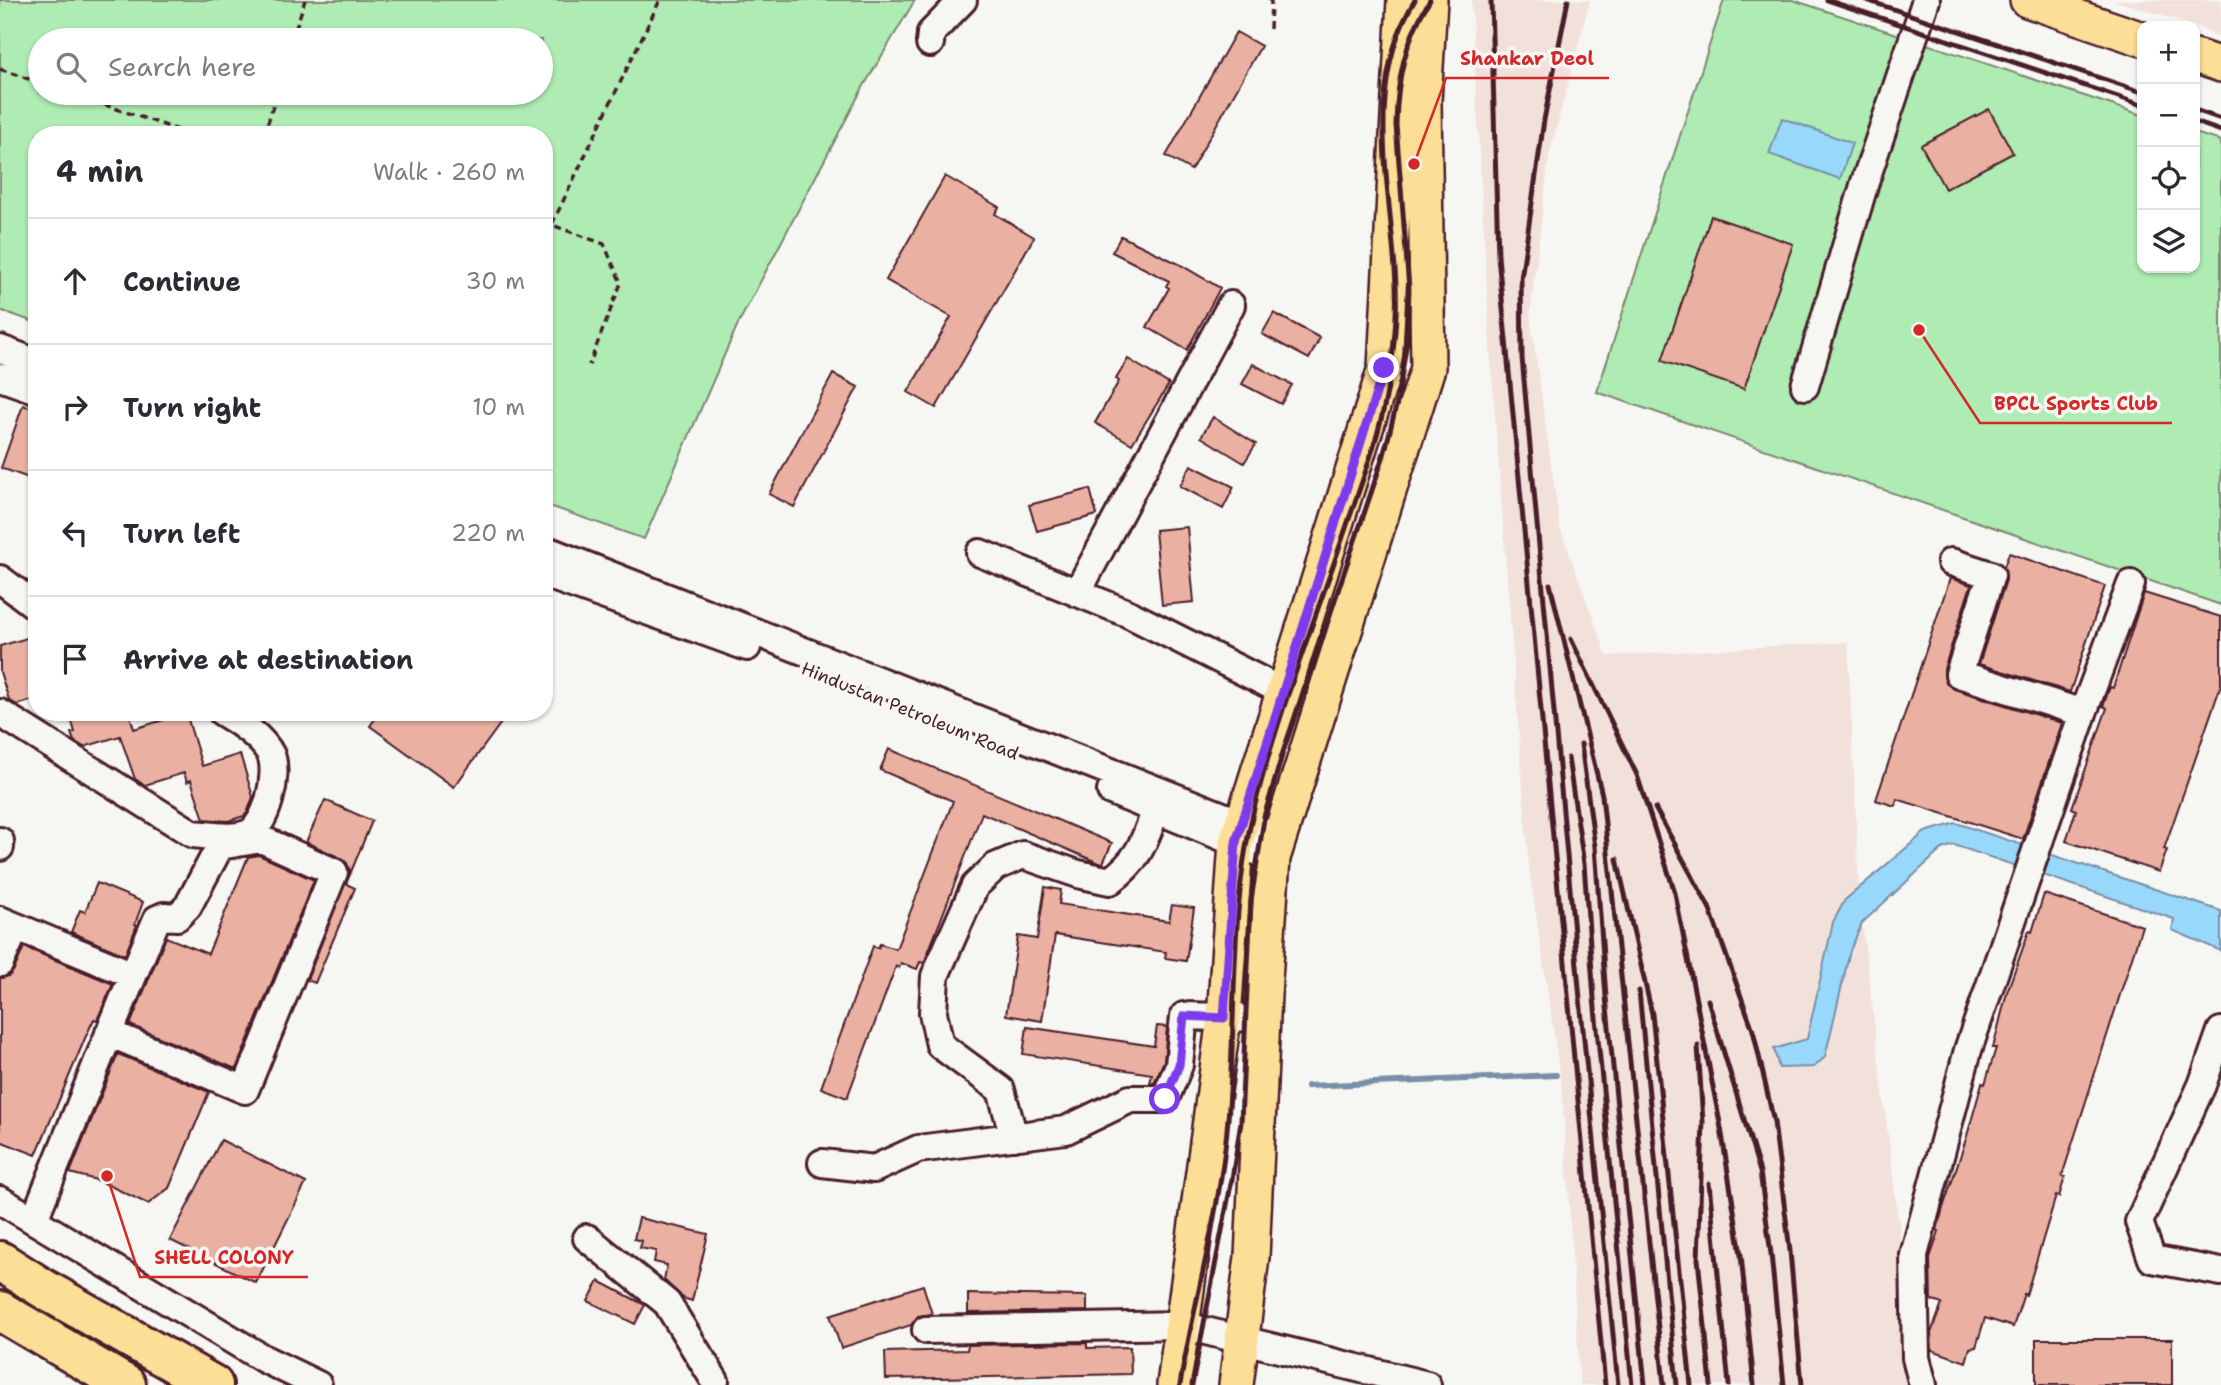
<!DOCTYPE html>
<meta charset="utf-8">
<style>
:root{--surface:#fff;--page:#f2f2f3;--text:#2b2b33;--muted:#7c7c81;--line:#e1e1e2}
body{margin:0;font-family:"Shantell Sans",sans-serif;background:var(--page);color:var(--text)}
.controls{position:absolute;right:21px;top:21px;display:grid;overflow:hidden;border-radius:14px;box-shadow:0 2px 5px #0004}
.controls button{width:63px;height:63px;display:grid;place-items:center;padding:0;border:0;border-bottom:2px solid var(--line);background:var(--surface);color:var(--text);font:35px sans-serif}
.stop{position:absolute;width:21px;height:21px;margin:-16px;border:5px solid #7c3aed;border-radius:50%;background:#fff}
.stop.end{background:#7c3aed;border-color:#fff;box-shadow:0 2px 7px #0008}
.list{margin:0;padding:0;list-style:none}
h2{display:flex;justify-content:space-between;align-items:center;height:91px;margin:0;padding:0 28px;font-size:30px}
h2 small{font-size:23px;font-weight:400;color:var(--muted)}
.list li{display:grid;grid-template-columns:46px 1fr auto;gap:21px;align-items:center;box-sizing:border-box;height:126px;padding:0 28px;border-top:2px solid var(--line)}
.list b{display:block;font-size:26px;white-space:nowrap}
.list em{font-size:23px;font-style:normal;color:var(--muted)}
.icon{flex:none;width:38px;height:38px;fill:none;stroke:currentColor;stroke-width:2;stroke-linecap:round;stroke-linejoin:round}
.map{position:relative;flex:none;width:2221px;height:1385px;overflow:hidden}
.search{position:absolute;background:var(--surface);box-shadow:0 2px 5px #0004;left:28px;top:28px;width:525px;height:77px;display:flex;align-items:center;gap:18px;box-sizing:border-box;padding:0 24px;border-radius:38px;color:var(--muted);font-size:26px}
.panel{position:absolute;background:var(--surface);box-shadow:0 2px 5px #0004;left:28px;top:126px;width:525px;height:595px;border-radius:28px}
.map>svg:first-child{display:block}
</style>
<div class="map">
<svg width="2221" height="1385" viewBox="0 0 2221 1385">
<rect width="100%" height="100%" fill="#f6f6f2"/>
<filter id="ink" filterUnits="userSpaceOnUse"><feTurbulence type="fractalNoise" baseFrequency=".0143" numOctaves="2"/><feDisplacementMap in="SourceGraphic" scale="14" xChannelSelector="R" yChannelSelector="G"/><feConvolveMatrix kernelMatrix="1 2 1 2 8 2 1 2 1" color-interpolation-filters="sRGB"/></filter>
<g filter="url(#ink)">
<path fill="#f2e1da" d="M1471,0H1590L1549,156L1530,315L1560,528L1607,656L1848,642L1859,886L1845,900L1833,922L1807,1039L1774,1049L1779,1068L1814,1067L1862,923L1902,1249L1912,1385H1580L1562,1088L1529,868L1491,364Z
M2114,0H2221V37L2195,26Z"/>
<path fill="#aeecb3" stroke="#7c866f" stroke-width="2" fill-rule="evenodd" d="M0,0H915L862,89L737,326L644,539L544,504V135H37V323L0,310ZM40,40H541V93H40Z
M1724,0H1793L2142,115V268H2195V133L2221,141V605L1597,392Z"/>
<path fill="#98d8fa" stroke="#798ea7" stroke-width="2" d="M1782,118L1852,143L1840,179L1769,154Z
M1956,823L2221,911V951L2172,930L2174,919L1954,845L1942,849L1862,923L1850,951L1825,1057L1814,1067L1779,1068L1774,1049L1807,1039L1833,922L1845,900L1925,832Z"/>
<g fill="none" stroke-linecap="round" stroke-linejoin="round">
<path stroke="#798ea7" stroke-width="6" d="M1307,1086L1556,1075"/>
</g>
<path fill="#eab1a2" stroke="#4a1f2b" stroke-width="2" d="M1236,32L1261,46L1191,170L1166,156Z
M1989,109L2013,153L1945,189L1921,145Z
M945,176L999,207L995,214L1034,237L936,408L908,392L951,317L886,280Z
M1711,216L1793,244L1744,389L1662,361Z
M1121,236L1179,264L1220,288L1187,350L1147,327L1169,288L1166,286L1169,281L1112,252Z
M1274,313L1320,338L1309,359L1262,334Z
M1128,359L1169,384L1132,444L1095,423L1119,381L1116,379Z
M1253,364L1292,385L1281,404L1242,384Z
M833,374L858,387L794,507L769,494Z
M23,405L37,410V481L1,468Z
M1213,417L1256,444L1244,463L1201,437Z
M1191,465L1234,487L1223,509L1180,486Z
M1090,489L1097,515L1037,531L1029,505Z
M1187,527L1194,602L1162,605L1155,530Z
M2009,553L2105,586L2070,692L1979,664L2006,580L2004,567Z
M1950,578L1971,585L1944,669V677L1947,684L1954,689L2062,723L2023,839L1897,799L1895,806L1876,800Z
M2144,593L2221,617V685L2164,849L2167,850L2159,872L2066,841L2076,810L2072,808L2107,708L2103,706L2110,687L2113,688Z
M37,635V699L17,705L9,700L0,672V646Z
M69,712H129L134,729L186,713L202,766L240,754L253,797L247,813L244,816L228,821L204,819L191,780L187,782L184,773L145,785L135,779L120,736L84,747L74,741L71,733L75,732Z
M380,712H509L454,787L370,726Z
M889,749L1112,843L1103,863H1099L982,813L924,963L920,962L917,969L901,963L899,968L896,966L847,1098L821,1088L873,946L878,948L880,944L896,949L953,801L880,770Z
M325,800L372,821L346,884L355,888L315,983L307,980L350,871L347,863L341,858L306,842Z
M259,855L314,880L236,1069L130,1025L166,937L208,954L248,857Z
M97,883L143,902L135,924L137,925L125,955L71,932L80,910L85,912Z
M1045,887L1061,890L1059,904L1169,921L1172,905L1194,908L1186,961L1165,958L1166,952L1055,935L1042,1021L1006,1015L1018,936L1037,939Z
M2044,894L2142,926L2062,1176L2065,1177L2059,1197L2056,1196L2026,1295L2024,1294L2013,1327L1985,1318L1976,1347L1970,1348L1966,1362L1932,1350L1931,1333L1942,1304L1931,1300L1930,1258L1939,1231L1937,1230L1943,1208L1967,1136L1982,1083L1985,1084L1996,1048H1993L2007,992L2029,931L2032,932Z
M24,947L113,984L97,1020L94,1019L86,1036L36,1155L0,1141V978L9,976L14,970Z
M1157,1026L1167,1027L1164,1061L1154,1083H1150L1152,1074L1023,1054L1027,1027L1154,1046Z
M118,1054L209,1092L169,1188L148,1204L100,1181L70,1173Z
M221,1140L306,1183L256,1283L170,1240Z
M639,1218L708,1234L692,1301L683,1298L664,1280L667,1265L654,1262L656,1251L640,1248L642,1241L634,1239Z
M599,1281L645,1305L635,1324L588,1301Z
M923,1285L932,1314L918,1316L911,1325L841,1348L830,1315Z
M968,1294L1087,1296V1311L968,1313Z
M2036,1339H2172V1385H2036Z
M1087,1343V1348L1130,1347L1131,1374L886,1379L885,1352L967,1350L968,1345Z"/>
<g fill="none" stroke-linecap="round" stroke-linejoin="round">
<g stroke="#4a1f2b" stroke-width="32">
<path id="minor" d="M930,43L931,33L963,0
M0,349L37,363
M0,377L37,390
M1805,386L1865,182L1926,0
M544,549L1279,838
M980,553L1127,613L1284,692
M1951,562L1991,575L1959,674L2083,713
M544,574L747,647
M0,579L37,607
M1077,593L1231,305
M0,713L193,834C209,835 231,840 247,834C267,826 279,774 271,755C263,738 238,721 222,712
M1111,791L1273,858
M0,841V847
M0,920L133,975
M0,963L16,927
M2221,1031L2202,1085L2139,1222L2152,1259L2221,1272
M1014,1137L1001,1090L940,1045L933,1013L935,976L975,886L995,867L1023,855L1078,874L1110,881C1139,860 1144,842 1156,810
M822,1163L874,1169L918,1149L1066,1130L1130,1099H1165L1179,1065L1184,1016L1263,1018
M0,1200L264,1359L318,1385
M34,1220C74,1120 114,1019 157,919L164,916L177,917L188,906L220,846L261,839L334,872L245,1090L109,1033
M587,1238L667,1303L715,1381
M926,1330L1181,1325L1427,1385
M1923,1385L1916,1358L1914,1255L1968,1050L2083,713L2131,584"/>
</g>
<g stroke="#4a1f2b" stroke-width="38">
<path id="major" d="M2027,0L2142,39
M2195,56L2221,65
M1174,1385L1224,1018L1236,842L1385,368L1404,0
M1236,1385L1252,1257L1264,995L1273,858L1428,368L1424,101L1430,0"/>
</g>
<g stroke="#4a1f2b" stroke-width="44">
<path id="highway" d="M0,1261L44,1289L213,1385
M0,1311L126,1385"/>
</g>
<path stroke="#4a1f2b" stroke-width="3.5" stroke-dasharray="7 5" stroke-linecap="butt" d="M1270,29L1271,0
M292,40L305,0
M0,69L40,83
M70,93L193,135
M264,135L277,93
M544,222L604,244L621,283L589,365
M552,224L660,0"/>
<use href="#minor" stroke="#f6f6f2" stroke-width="26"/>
<use href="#major" stroke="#fdde96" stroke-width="33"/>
<use href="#highway" stroke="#fdde96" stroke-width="38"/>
<path stroke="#4a1f2b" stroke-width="5" d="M1491,0L1498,256L1605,1385
M1568,0L1544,120L1521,279L1522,358L1580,999L1618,1385
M1827,0L2142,105
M1866,0L2142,92
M2195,110L2221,119
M2195,122L2221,131
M1550,584L1602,795L1664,1385
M1571,639L1637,775L1675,893L1721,1128L1741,1255L1754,1385
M1581,744L1595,847L1606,997L1645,1385
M1568,758L1584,864L1594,998L1632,1385
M1655,808L1709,907L1753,1030L1774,1122L1790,1251L1802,1385
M1617,859L1652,1014L1691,1385
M1639,991L1677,1385
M1708,1000L1760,1172L1771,1254L1784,1385
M1698,1046L1703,1122L1698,1259L1711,1385
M1709,1183L1729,1385
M1180,1385C1195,1297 1221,1208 1228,1119C1237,1018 1229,912 1253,813C1277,715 1316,618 1348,522C1363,479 1379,437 1387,392C1393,357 1398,321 1396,286C1392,192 1362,85 1415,0
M1192,1385L1232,1179L1241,1122L1251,900L1264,819L1282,755L1384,455L1398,398L1407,340L1409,289L1396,125C1397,79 1405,39 1430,0"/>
</g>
</g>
<g fill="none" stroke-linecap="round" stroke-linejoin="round" filter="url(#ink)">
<path stroke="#7c3aed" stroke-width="9" d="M1165,1099L1179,1065L1184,1016L1224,1018L1236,842L1384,368"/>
</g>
<g text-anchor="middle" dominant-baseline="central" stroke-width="7" stroke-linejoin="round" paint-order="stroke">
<g font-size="18" fill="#4a1f2b" stroke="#f6f6f2">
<text transform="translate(910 711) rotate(22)">Hindustan Petroleum Road</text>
</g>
</g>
<path fill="none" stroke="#d62828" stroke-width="2.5" d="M1414 164L1446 78H1609M1919 330L1980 423H2172M107 1176L140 1277H308"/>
<g fill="#d62828" stroke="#f6f6f2" stroke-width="2.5">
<circle cx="1414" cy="164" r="7"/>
<circle cx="1919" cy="330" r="7"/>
<circle cx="107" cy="1176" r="7"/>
</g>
<g font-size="19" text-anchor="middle" font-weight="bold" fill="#d62828" stroke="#f6f6f2" stroke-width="7" stroke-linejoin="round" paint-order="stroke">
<text x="1527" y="65">Shankar Deol</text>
<text x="2076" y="410">BPCL Sports Club</text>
<text x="224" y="1264">SHELL COLONY</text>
</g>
</svg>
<div class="controls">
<button>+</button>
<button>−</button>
<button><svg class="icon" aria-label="locate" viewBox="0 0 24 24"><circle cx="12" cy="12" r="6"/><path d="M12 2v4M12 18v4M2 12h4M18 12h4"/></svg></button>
<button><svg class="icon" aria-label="layers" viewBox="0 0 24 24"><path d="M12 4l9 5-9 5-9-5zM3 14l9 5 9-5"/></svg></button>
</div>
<div class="stop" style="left:1165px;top:1099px"></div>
<div class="stop end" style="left:1384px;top:368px"></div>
<div class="search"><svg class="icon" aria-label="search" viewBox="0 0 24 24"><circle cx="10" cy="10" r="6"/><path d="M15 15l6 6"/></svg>Search here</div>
<section class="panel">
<h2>4 min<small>Walk · 260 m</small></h2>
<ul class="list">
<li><svg class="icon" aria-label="ahead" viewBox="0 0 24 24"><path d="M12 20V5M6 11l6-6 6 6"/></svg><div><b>Continue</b></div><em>30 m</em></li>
<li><svg class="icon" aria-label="right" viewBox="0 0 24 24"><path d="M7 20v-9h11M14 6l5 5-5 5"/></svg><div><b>Turn right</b></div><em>10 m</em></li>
<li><svg class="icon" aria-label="left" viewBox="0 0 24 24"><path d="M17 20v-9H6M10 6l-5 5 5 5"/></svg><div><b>Turn left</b></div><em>220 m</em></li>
<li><svg class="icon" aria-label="arrive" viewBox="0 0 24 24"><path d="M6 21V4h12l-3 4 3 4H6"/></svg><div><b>Arrive at destination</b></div></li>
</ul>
</section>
</div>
